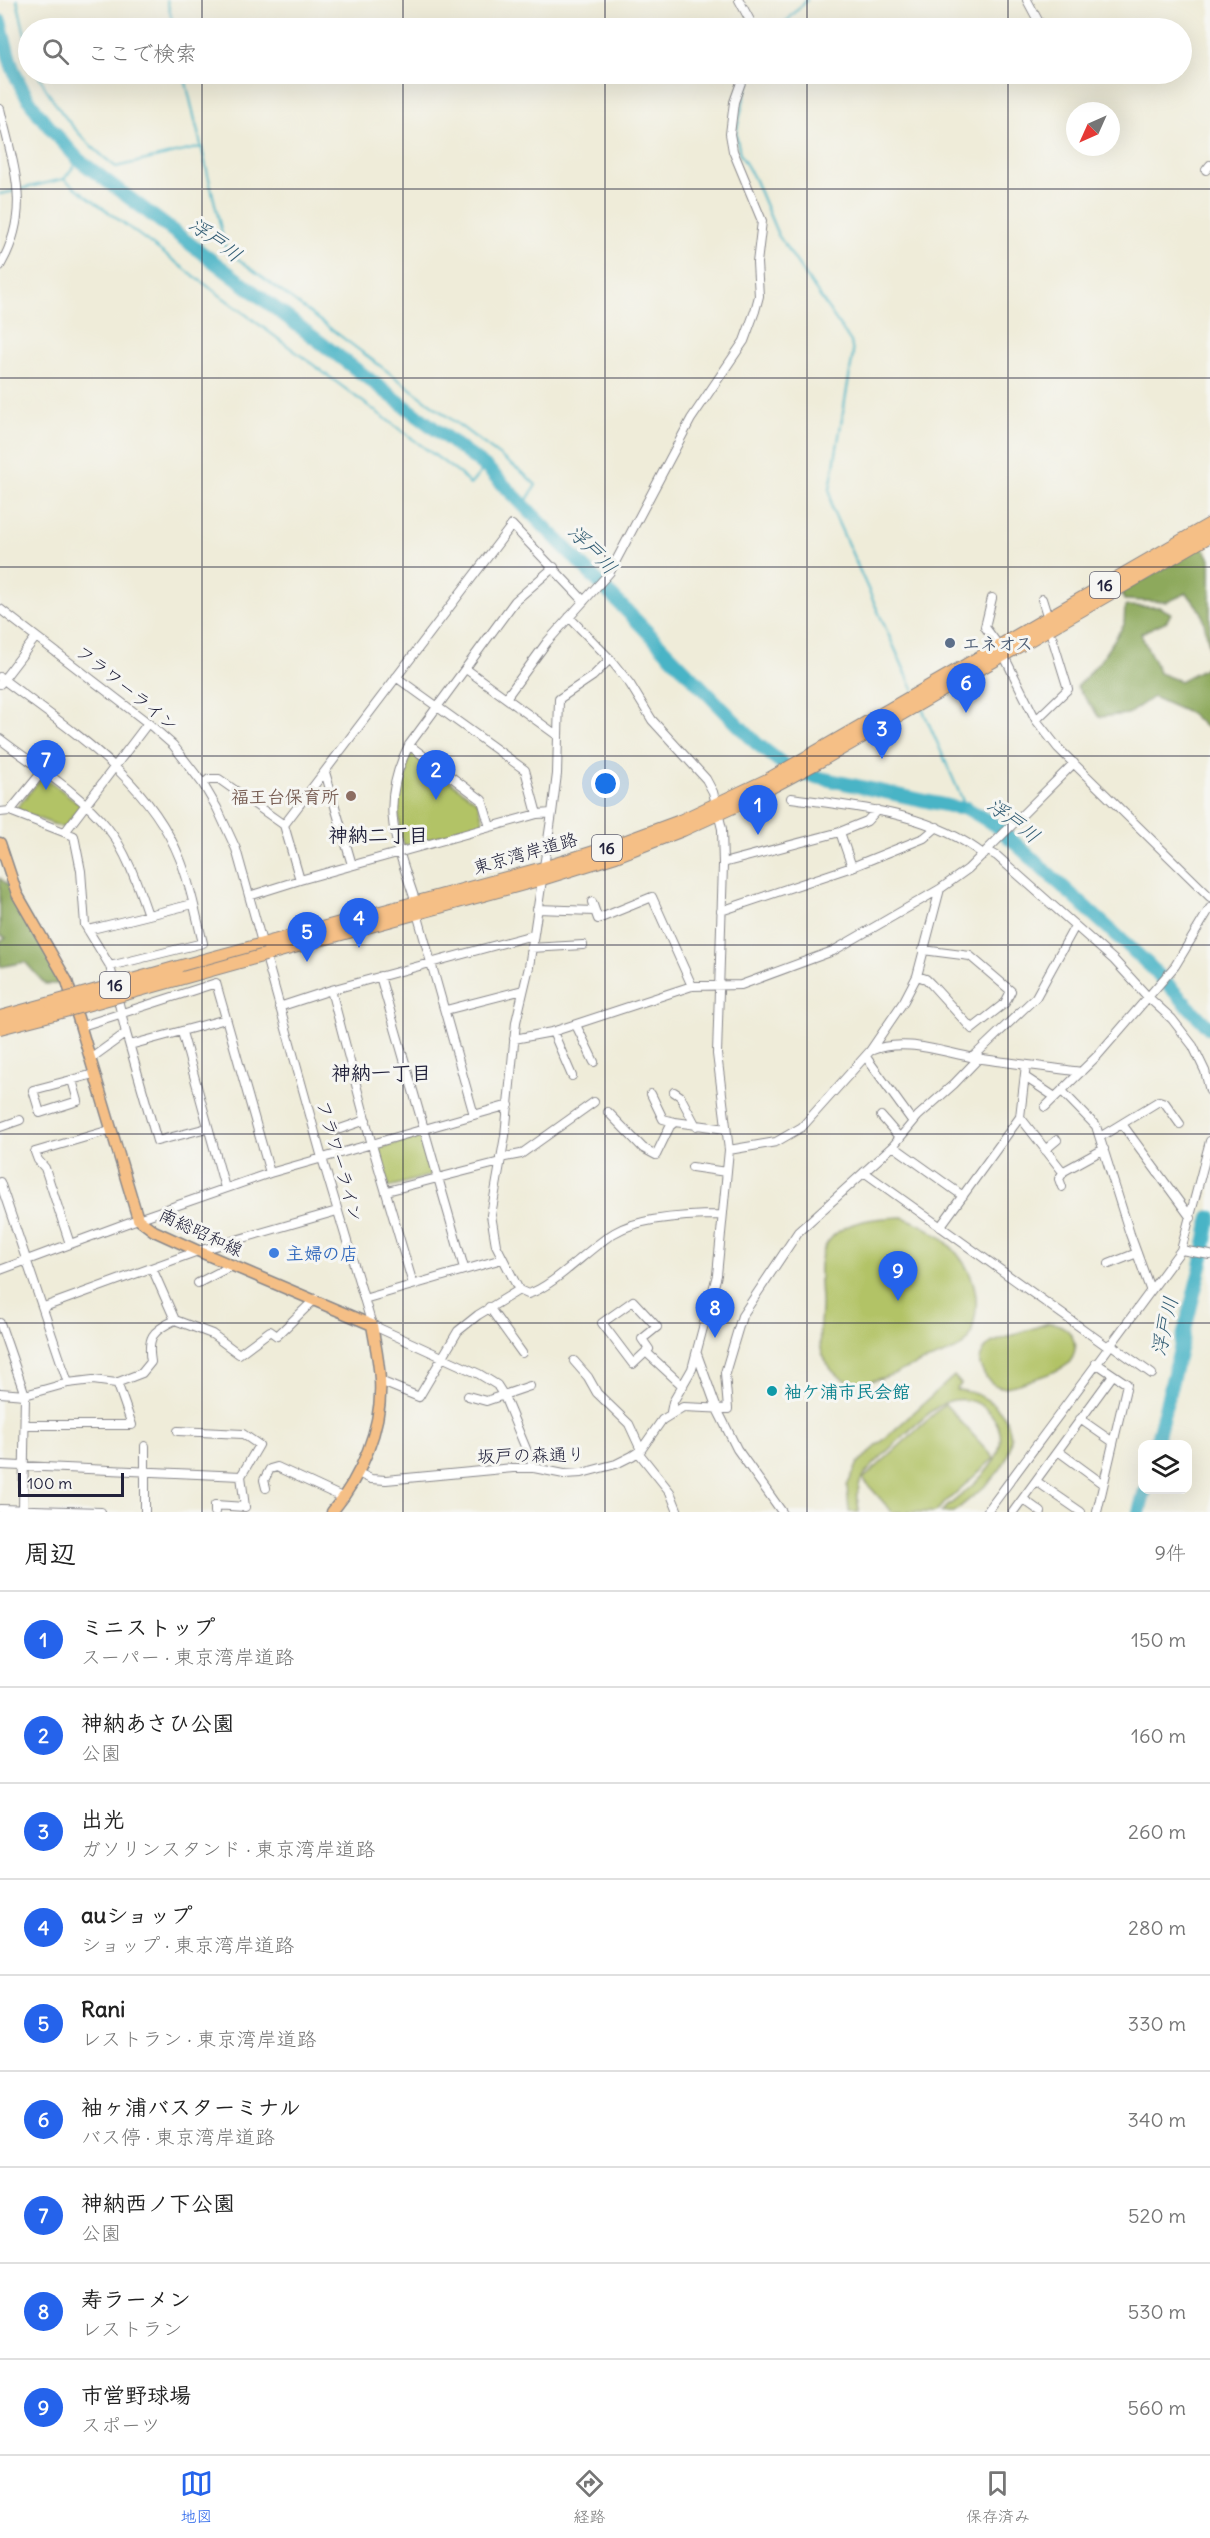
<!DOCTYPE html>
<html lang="ja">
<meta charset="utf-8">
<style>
:root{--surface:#fff;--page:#f6f6f6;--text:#222;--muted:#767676;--line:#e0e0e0;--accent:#2563eb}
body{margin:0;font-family:Delius,"Klee One",sans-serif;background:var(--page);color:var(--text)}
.controls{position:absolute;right:18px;bottom:18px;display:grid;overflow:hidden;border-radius:12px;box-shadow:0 6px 24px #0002}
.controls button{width:54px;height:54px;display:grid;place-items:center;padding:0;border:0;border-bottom:2px solid var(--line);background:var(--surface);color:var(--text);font:30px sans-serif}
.compass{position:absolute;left:1066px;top:102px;width:54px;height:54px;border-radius:50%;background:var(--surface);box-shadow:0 6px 24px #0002;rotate:225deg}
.scale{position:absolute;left:18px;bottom:15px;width:106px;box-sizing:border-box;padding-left:6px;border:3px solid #22223b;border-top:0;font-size:16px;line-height:21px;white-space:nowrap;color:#22223b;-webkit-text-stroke:4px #f6f6f2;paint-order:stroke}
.you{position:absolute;left:606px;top:784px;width:21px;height:21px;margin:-15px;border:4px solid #fff;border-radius:50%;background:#1a73e8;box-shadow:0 0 0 9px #1a73e833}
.badge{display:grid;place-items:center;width:39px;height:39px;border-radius:50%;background:var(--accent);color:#fff;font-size:20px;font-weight:700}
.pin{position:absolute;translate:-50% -50px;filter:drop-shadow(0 2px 3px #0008)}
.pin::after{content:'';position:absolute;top:32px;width:21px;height:18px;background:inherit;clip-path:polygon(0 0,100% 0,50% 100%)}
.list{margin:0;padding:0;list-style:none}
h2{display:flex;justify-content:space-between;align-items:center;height:78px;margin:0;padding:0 24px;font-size:26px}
h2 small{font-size:20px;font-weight:400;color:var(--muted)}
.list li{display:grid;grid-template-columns:39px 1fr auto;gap:18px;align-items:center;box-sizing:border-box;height:96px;padding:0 24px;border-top:2px solid var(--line)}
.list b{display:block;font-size:22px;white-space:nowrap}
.list p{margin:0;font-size:20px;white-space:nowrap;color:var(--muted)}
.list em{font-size:20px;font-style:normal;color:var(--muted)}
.icon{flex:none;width:33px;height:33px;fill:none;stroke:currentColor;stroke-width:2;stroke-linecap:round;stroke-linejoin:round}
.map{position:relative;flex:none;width:1210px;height:1512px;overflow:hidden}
.search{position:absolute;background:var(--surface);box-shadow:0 6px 24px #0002;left:18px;right:18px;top:18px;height:66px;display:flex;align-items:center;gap:15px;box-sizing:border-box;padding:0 21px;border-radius:33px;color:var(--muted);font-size:22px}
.sheet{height:942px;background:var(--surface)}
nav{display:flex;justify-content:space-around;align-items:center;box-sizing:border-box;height:84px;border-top:2px solid var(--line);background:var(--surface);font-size:16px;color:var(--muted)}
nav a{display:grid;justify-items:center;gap:3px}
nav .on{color:var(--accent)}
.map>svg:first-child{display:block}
</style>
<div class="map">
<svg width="1210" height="1512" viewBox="0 0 1210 1512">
<rect width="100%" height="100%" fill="#f6f6f2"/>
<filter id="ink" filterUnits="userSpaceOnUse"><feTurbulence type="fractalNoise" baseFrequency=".0167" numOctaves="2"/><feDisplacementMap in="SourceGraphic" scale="12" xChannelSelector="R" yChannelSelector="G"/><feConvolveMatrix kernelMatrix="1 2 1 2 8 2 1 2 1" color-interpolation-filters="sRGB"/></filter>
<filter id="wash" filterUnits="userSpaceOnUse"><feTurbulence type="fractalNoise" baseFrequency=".008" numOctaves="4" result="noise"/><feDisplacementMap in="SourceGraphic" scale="24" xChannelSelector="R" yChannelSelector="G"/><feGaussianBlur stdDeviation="1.35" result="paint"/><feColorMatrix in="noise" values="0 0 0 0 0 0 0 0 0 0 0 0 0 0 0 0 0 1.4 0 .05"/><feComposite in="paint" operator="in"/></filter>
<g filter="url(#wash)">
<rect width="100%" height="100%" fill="#efecd9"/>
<path fill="#b2c366" stroke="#6a7250" stroke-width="1.5" d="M411,753L478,802L484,824L403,846L396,798Z
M43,776L81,805L64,828L15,810Z
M422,1136L432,1175L389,1187L379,1148Z
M902,1217C946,1232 986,1271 974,1322C972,1331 971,1341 962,1346C950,1354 934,1358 920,1363C888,1376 841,1402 823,1355C816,1339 822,1317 821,1300C820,1277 815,1254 833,1236C850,1219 880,1218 902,1217Z
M1048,1323C1070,1322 1084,1347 1068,1364C1061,1371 1013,1387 1003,1387C993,1387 986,1378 982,1370C976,1360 983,1350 991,1343Z
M954,1376L961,1384L956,1390C994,1392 1025,1426 1004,1463C994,1482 970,1498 954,1512H941C967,1489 1023,1454 991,1414C982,1403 968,1398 954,1400C950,1401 945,1402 941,1405C929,1411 865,1470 861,1480C856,1490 858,1501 859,1512H849L847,1486L858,1463Z
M945,1404L994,1458L935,1512H892L863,1479Z"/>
<path fill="#8da95b" stroke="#58664b" stroke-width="1.5" d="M1203,546L1210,559V650L1202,613L1187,593L1167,602L1124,600L1122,592Z
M1125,606L1159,607L1171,613L1167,621L1141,633C1145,648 1155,658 1159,673L1180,681L1203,669L1210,662V728L1205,727L1191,714L1153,697L1128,714L1099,717L1077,687L1100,661L1124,625Z
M0,878L8,885L53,954L60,984H45L25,962L0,967V942L6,938L0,935Z"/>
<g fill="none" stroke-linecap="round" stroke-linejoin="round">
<path stroke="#49b4c6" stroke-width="2" d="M17,0L28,48
M167,0L174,28
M780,28L807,0
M38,74C57,112 82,141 116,167L201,147
M184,74L226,250L524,474L536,485L524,505
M753,74L746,89L736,134L740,154L754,178L778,235L851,342L853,354L830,489L832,509L913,689
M64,179L461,475L470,485L485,467
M20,189L64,179L79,160
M0,194L15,191
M922,708L966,808"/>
<path stroke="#49b4c6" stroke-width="14" d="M0,21C4,36 7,51 12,66C25,103 53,132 79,160L488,469L756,743L793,772L958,808H966L995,825L1149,965L1210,1029
M1156,1444L1201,1266L1210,1217
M1139,1512L1145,1490"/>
</g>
</g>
<g filter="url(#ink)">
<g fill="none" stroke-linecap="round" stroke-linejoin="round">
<g stroke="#88878a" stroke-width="10">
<path id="minor" d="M739,0L754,28
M1027,0L1042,28
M0,109C14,169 32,210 0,266
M1206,170L1210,165
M992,598L985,627L999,646L1036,720L1058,748L1210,897
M1042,599L1046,612
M0,609L148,723L173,745L203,784L217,808L236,849L322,1158L372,1325L479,1374L497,1385L504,1396L534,1468
M569,617L610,659L630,684L652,720L706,779L713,792L722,829L723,865L717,1054L729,1150L717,1275L692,1369L673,1402L671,1412
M610,659L593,676L559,699L557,774L552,813L529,967L516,1022L505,1136L491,1215L496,1245L519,1290L528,1294C553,1287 590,1247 614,1233C640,1217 692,1215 722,1215
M466,669L558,736
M0,677C68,729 148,777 180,859C191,886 196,916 203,943L110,966L85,925L81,871L74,836L10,811L0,812
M396,677L525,770L537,814
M0,684L36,637
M506,698L547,642L610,572L691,419L744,341L755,311L759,296L757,263L762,221L733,151L730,134L734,102L744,74
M1036,720L1068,689L1052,637
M0,739C35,766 80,793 107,827C127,852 138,886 148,915
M409,745L482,800L490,827
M325,772L352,865
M203,784L209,779H219L284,825L300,880
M791,798C857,807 930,812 984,855
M10,811L42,772
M284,825L512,525L584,601
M65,832L148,723
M840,832L852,867
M988,851L997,856L1114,960L1148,997L1172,1019L1193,1046L1205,1071L1210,1091
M723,863L840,832L867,821L877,810
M249,896L300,880L537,814L552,813
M592,902L598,919L652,897L692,986
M416,903C396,842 378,806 409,745L515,601L554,567
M537,909L595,911
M721,911L852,867L924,838L937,827
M417,913L474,1115
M88,930L193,904
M531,948L583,945
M110,966L126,1033L157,1141L207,1128
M380,976L464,1268
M917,976L926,979L932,985L972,1029L1005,1003L1011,991L970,956L923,950
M331,990L372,1145L413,1284
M279,1007L331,990L533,935
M446,1010L523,990
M576,1025L594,1062
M82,1026L216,983L270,1173
M182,1032L225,1188
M553,1032L572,1076
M514,1039L552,1032L692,986L741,985L833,951L940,889L968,869L1074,763
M130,1045L226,1019
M870,1051L904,1001L917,976L940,889
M866,1057L913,1122
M973,1057L1036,997L1075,926
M90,1059L126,1033
M1025,1077L1055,1097
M72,1080L78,1101L40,1113L33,1090L94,1074
M1062,1091L1096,1126L1130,1234L1150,1289
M674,1092L680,1096L696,1126
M651,1094L663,1119L675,1122
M1045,1107L1098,1055L1175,966L1210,908
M608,1112L643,1148L656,1155L670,1126L675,1122L726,1129
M881,1116L900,1138
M1020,1117L1063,1172
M1122,1124L1191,1218
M0,1127L20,1120
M340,1129L366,1120
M1100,1137L1159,1101L1165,1103L1180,1124
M893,1146L963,1196
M729,1150L776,1142L802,1127L870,1051C904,1037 941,1052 975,1058C1010,1063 1046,1067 1081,1072
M1045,1150L1057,1140
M500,1158L521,1154L594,1102
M692,1167L726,1172
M864,1172L1108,1347
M0,1182L68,1383
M1062,1187L1059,1179L1064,1171L1104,1149
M387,1191L500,1162
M940,1227L1020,1117L1026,1065
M70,1244L45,1168L38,1160L35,1152L110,1130
M1181,1250L1210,1255
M1109,1264L1137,1253
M152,1268L175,1320
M0,1270L138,1219L270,1173L509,1105
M198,1283L233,1265
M364,1299L502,1259
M633,1301L657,1327L642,1339L649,1349L633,1364L602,1323Z
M44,1307L198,1251L337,1211
M489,1307L522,1353
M0,1323L25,1395L23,1509
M1110,1344L1152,1374
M646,1352L683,1386
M697,1354L717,1409L737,1449L782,1512
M574,1361L588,1377L597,1393L629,1424L641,1450
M1096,1363L1127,1384L1097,1512
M380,1381L419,1397L458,1331L478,1315L519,1290
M0,1393L25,1395L68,1383L93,1380L116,1383L142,1373L151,1362C147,1337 152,1331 175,1320L212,1334L239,1354L270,1331L277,1336L315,1299
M468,1396L486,1401L530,1386
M1080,1419L1113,1442
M25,1425H132L117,1382
M178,1431L243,1434L259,1445L241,1476L245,1507L215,1505V1512
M145,1446V1512
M1058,1451L1103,1484
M638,1452L670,1492L678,1512
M0,1465L241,1476
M358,1473L371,1479L386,1480L513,1468H534L564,1474L582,1473L616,1464L632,1456L641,1450L662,1420L683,1407L728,1409L725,1373L742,1316L798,1232L893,1146L918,1116L954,1084L979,1058
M1036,1481L1081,1512
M266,1488L264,1480L270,1469L277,1467L344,1498
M1023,1499L1041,1512
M0,1509L101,1512
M987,1512L1181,1250L1210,1141
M1013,1512L1113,1375"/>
</g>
<g stroke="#88878a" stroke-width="13">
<path id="major" d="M0,843L17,894L67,981L138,1219L154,1231L198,1251L372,1325C375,1343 379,1361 380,1380C383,1427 361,1477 332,1512"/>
</g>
<g stroke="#88878a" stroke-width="14">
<path id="highway" d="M265,955L542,879L616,856L683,830L740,804L822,760L1210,536
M178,967L543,868L610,847L680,821L767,780L1210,524
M0,1017L51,1003
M0,1028L54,1014"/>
</g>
<use href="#minor" stroke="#fff" stroke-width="8"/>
<use href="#major" stroke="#f5bf86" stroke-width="10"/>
<use href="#highway" stroke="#f5bf86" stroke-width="12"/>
<g stroke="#88878a" stroke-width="14" stroke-linecap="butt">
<path id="highway-bridge" d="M51,1003L178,967
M54,1014L265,955"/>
</g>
<use href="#highway-bridge" stroke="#f5bf86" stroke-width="12"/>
</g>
</g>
<path fill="none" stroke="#22223b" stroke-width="1.5" stroke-opacity="0.55" d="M202,0V28M403,0V28M605,0V28M807,0V28M1008,0V28M202,74V1512M403,74V1512M605,74V1512M807,74V1512M1008,74V1512M0,189H1210M0,378H1210M0,567H1210M0,756H1210M0,945H1210M0,1134H1210M0,1323H1210"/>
<circle fill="#5c6f8a" stroke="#f6f6f2" stroke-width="2" cx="950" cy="643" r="6"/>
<circle fill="#8d6e63" stroke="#f6f6f2" stroke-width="2" cx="351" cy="796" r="6"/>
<circle fill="#3f7fe0" stroke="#f6f6f2" stroke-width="2" cx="274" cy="1253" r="6"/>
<circle fill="#0f9aa8" stroke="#f6f6f2" stroke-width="2" cx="772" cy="1391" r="6"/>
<g text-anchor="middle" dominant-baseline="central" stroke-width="6" stroke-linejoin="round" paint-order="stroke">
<g fill="#f6f6f2" stroke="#626272" stroke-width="1.5">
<rect x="1090" y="572" width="30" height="26" rx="4.5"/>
<rect x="592" y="835" width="30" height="26" rx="4.5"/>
<rect x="100" y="972" width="30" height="26" rx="4.5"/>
</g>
<g font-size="16" font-weight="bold" fill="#22223b">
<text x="1105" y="585">16</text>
<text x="607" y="848">16</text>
<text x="115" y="985">16</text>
</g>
<g font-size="18" font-weight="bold" fill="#4e5e75" stroke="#f6f6f2" text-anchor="start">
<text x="962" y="643">エネオス</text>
</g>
<g font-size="18" fill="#22223b" stroke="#f6f6f2">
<text transform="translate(127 688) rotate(39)">フラワーライン</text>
<text transform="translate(525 853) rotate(-16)">東京湾岸道路</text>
<text transform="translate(340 1161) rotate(74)">フラワーライン</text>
<text transform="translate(201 1232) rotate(25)">南総昭和線</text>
<text transform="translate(531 1455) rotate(-1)">坂戸の森通り</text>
</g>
<g font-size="18" font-weight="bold" fill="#785e54" stroke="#f6f6f2" text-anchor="end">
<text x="339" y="796">福王台保育所</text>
</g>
<g font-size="18" font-weight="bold" fill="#366cbe" stroke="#f6f6f2" text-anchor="start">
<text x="286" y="1253">主婦の店</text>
</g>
<g font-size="18" font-weight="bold" fill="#0d838f" stroke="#f6f6f2" text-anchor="start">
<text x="784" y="1391">袖ケ浦市民会館</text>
</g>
<g font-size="20" font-style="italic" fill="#325c73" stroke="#f6f6f2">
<text transform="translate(216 239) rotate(37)">浮戸川</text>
<text transform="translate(593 549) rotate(46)">浮戸川</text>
<text transform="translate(1014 820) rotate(38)">浮戸川</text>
<text transform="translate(1164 1326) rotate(-77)">浮戸川</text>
</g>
<g font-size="20" font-weight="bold" fill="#22223b" stroke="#f6f6f2">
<text x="378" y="834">神納二丁目</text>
<text x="381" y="1072">神納一丁目</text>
</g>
</g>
</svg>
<div class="controls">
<button><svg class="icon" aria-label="layers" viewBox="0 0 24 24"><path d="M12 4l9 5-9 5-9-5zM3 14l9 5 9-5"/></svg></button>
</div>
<svg class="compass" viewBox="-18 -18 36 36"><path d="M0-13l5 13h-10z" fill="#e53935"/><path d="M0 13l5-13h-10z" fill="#767676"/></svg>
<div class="scale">100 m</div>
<div class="you"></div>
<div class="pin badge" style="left:758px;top:835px">1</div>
<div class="pin badge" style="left:436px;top:800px">2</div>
<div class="pin badge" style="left:882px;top:759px">3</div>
<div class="pin badge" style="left:359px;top:948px">4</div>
<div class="pin badge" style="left:307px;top:962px">5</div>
<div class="pin badge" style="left:966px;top:713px">6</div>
<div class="pin badge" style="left:46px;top:790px">7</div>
<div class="pin badge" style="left:715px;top:1338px">8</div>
<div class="pin badge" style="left:898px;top:1301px">9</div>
<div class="search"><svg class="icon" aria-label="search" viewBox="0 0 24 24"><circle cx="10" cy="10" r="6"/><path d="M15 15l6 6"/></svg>ここで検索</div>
</div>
<section class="sheet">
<h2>周辺<small>9件</small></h2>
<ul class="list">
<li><span class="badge">1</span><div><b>ミニストップ</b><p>スーパー · 東京湾岸道路</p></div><em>150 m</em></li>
<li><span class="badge">2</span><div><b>神納あさひ公園</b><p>公園</p></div><em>160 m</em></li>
<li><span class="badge">3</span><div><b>出光</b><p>ガソリンスタンド · 東京湾岸道路</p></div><em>260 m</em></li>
<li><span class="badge">4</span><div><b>auショップ</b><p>ショップ · 東京湾岸道路</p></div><em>280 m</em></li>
<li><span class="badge">5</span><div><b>Rani</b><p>レストラン · 東京湾岸道路</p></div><em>330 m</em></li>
<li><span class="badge">6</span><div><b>袖ヶ浦バスターミナル</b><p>バス停 · 東京湾岸道路</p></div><em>340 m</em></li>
<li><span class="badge">7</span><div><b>神納西ノ下公園</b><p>公園</p></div><em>520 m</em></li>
<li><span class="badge">8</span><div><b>寿ラーメン</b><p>レストラン</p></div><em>530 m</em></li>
<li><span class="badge">9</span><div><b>市営野球場</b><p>スポーツ</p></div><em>560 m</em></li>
</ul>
</section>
<nav>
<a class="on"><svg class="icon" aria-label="map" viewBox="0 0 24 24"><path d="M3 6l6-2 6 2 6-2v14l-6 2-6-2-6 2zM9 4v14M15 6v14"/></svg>地図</a>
<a><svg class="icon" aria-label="directions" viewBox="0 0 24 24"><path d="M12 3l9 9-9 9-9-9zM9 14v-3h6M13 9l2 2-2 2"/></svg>経路</a>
<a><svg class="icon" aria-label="saved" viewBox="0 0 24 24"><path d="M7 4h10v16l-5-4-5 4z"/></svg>保存済み</a>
</nav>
